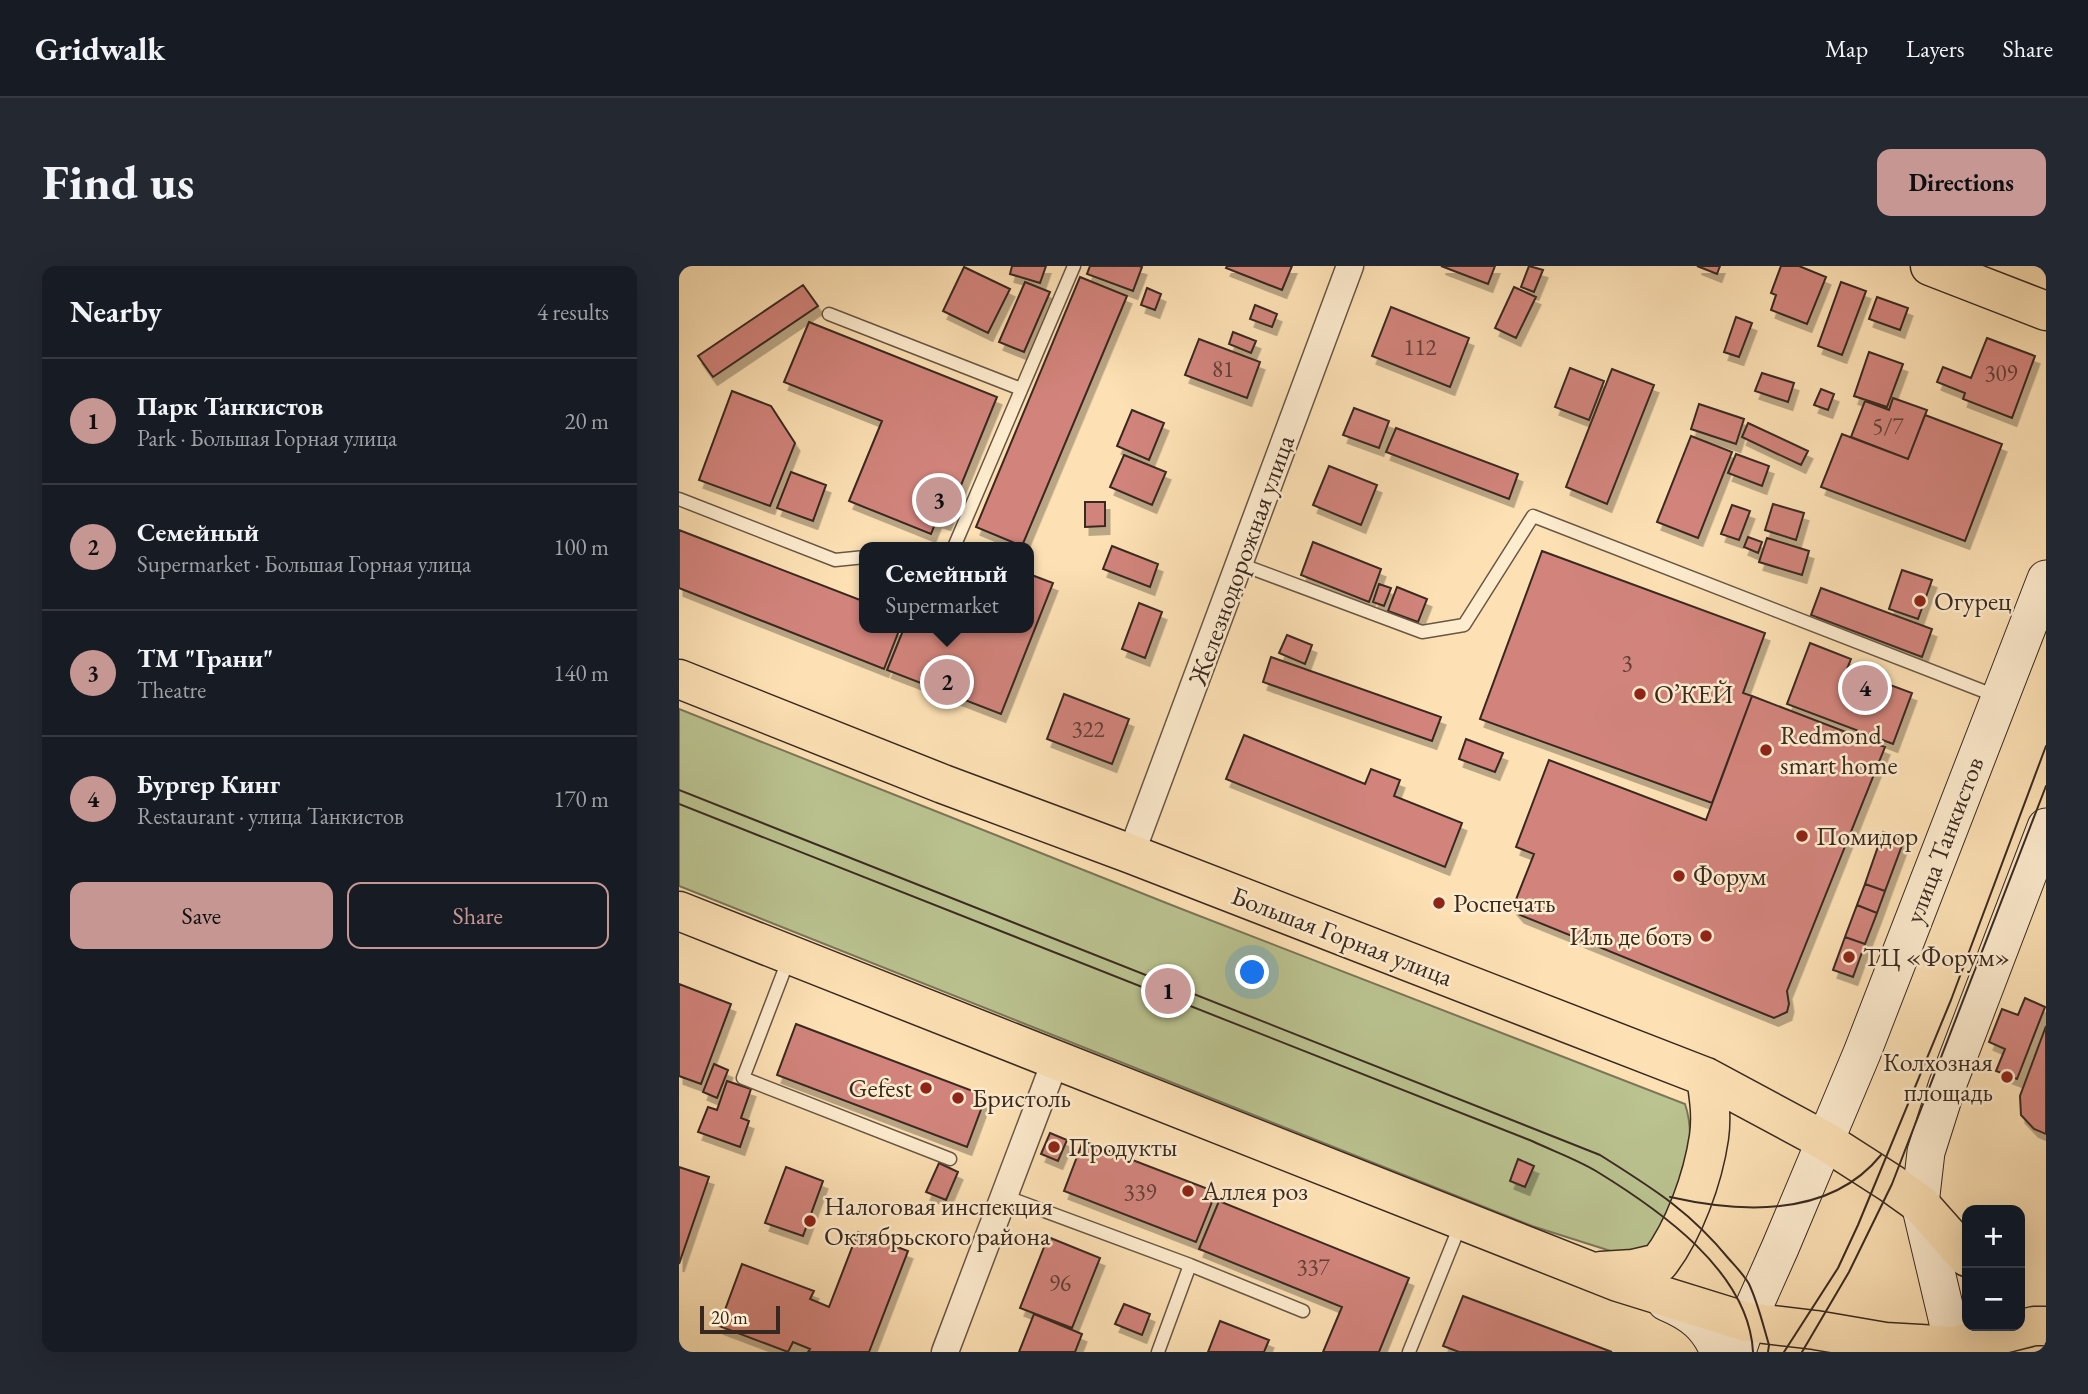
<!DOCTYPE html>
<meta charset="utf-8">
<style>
:root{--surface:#171b24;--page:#242831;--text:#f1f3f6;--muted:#9ea1a6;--line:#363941;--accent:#c59692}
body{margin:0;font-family:"EB Garamond",serif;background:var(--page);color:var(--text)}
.controls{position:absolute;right:21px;bottom:21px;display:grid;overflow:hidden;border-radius:14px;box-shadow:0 7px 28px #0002}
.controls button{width:63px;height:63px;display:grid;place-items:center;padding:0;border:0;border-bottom:2px solid var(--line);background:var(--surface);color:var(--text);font:35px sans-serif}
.scale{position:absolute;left:21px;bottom:18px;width:80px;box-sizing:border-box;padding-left:7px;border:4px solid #382920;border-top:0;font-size:19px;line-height:24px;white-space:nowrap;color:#382920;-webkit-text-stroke:5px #feeccf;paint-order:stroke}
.you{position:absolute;left:574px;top:707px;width:24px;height:24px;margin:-18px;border:5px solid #fff;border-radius:50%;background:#1a73e8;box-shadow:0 0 0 10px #1a73e833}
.badge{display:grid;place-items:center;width:46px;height:46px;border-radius:50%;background:var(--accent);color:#111;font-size:23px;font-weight:700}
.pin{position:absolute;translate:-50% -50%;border:4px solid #fff;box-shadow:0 2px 7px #0006}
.popup{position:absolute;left:180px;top:276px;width:175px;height:91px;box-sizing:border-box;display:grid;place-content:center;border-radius:14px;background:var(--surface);filter:drop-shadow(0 2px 5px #0005);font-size:23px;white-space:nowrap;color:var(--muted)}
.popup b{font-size:26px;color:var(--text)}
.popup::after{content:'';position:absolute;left:50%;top:100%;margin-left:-14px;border:14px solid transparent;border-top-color:var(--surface)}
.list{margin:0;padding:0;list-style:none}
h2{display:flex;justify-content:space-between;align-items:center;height:91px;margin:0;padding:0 28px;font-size:30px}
h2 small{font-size:23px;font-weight:400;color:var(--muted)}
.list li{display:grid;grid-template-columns:46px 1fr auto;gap:21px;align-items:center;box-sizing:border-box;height:126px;padding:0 28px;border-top:2px solid var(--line)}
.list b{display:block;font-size:26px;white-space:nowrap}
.list p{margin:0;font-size:23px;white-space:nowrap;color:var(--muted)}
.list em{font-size:23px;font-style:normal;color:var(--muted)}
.actions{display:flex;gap:14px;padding:21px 28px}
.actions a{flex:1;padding:16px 0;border:2px solid var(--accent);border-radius:14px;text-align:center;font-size:24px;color:var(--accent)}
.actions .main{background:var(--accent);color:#111}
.map{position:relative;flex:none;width:1367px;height:1086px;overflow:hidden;border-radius:14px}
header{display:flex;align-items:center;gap:42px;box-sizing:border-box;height:98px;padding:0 35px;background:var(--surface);border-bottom:2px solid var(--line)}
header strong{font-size:33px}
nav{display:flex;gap:38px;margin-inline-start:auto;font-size:24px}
.intro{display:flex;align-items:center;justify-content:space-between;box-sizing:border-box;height:168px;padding:0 42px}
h1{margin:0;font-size:49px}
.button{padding:18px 32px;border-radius:14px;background:var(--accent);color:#111;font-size:24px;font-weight:700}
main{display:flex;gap:42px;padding:0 42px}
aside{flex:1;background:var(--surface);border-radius:14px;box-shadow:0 7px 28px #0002}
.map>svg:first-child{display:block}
</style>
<header>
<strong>Gridwalk</strong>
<nav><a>Map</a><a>Layers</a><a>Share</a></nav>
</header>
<div class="intro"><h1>Find us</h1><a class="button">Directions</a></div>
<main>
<aside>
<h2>Nearby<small>4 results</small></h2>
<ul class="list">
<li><span class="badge">1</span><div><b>Парк Танкистов</b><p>Park · Большая Горная улица</p></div><em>20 m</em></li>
<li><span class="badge">2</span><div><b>Семейный</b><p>Supermarket · Большая Горная улица</p></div><em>100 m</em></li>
<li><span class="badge">3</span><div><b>ТМ &quot;Грани&quot;</b><p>Theatre</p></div><em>140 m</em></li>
<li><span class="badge">4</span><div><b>Бургер Кинг</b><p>Restaurant · улица Танкистов</p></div><em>170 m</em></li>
</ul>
<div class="actions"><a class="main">Save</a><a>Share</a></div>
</aside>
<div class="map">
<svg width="1367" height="1086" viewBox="0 0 1367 1086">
<defs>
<filter id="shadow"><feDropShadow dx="4.5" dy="8" stdDeviation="0" flood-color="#0004"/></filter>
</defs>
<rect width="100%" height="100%" fill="#fde1b5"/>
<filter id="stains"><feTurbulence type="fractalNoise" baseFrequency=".00286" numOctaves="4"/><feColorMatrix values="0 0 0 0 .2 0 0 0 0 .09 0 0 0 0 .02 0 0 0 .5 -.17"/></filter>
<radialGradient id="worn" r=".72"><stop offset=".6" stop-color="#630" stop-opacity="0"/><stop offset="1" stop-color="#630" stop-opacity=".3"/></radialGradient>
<path fill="#bbc491" stroke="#7a7658" stroke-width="2" d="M0,443L500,642L1006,838C1023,889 993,935 972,981L941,988L853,960L0,620Z"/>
<path fill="#d2847b" stroke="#382920" stroke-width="2" filter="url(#shadow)" d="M333,0H367L361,17L331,8Z
M411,0H460L463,1L454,25L408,8Z
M548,0H613L603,24L547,2Z
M762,0H816L809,18Z
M850,0L864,4L855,26L842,21Z
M1018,0H1041L1038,8Z
M1102,0H1120L1147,11L1128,58L1092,44L1097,29L1092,27Z
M285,1L331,23L309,67L264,45Z
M401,11L448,30L343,280L297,261Z
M346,16L371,26L345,86L320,76Z
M1162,16L1187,25L1163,89L1139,80Z
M124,19L139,40L34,111L19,90Z
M835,21L857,31L837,72L816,62Z
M468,22L482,28L476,44L462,39Z
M1198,31L1229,42L1221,64L1190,53Z
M576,39L598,48L593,61L571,53Z
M712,41L790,72L771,121L693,90Z
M1057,51L1073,57L1060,91L1045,86Z
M130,56L318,131L267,256L258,253L252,268L170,235L203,155L105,116Z
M554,66L577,75L572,87L550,78Z
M1308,72L1356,90L1333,152L1284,133L1286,127L1258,116L1264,101L1292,112Z
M520,73L581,96L568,132L506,109Z
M1190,86L1224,98L1208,141L1175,130Z
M891,102L925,115L910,154L876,141Z
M933,103L975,119L928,238L887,221Z
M1083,107L1115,117L1109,136L1076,125Z
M1142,123L1155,128L1149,144L1135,139Z
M53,125L92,140L116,177L91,240L20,214Z
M1214,132L1248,144L1229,193L1172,171L1186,135L1210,144Z
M1020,138L1065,153L1057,178L1012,163Z
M675,142L710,155L700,182L664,169Z
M453,144L485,157L470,194L438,180Z
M1246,149L1323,178L1286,275L1142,221L1163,168L1229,193Z
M1069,157L1129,185L1122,199L1063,171Z
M717,162L839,208L830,233L707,186Z
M1012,170L1053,186L1019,272L978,256Z
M1057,188L1090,200L1083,220L1049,207Z
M445,189L487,206L473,239L431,221Z
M650,200L698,219L682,259L634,239Z
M112,206L147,219L134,255L98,242Z
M406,236H426V260L406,261Z
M1094,238L1125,247L1117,274L1086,264Z
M1053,239L1071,245L1060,274L1042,268Z
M0,264L181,334L186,322V362H221L205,403L0,322Z
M1069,271L1083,276L1079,287L1065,281Z
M1088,272L1130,285L1123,309L1080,296Z
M634,276L702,303L690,336L622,309Z
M433,280L479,298L471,321L424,303Z
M863,285L1086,367L1064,427L1073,430L1033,537L801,453Z
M1223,304L1253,314L1239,353L1210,343Z
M350,308L374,317L322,448L208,404L225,362H350Z
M700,318L712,322L705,340L694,336Z
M718,321L748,333L739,356L709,345Z
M1142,322L1253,363L1243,391L1132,349Z
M460,337L483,346L466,392L443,383Z
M608,369L633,379L626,398L600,387Z
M1131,377L1172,393L1168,403L1233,427L1214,478L1108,438Z
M592,391L762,451L753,475L584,416Z
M385,428L450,453L433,498L368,473Z
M1073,430L1206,481L1108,725L1110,738L1108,746L1095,752L841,649L834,641L855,588L837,581L870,494L1027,554Z
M565,469L686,518L692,503L721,514L715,530L783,557L766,601L547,513Z
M787,473L824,487L816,506L780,493Z
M1204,566L1225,574L1206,625L1186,618Z
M1186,618L1206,625L1198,647L1178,639Z
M1178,639L1198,647L1186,678L1166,671Z
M1166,671L1186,678L1174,711L1154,704Z
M0,718L52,738L22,818L0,810Z
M1346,732L1366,741L1338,813L1317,805L1326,783L1310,776L1323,743L1339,749Z
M117,758L307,830L288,881L98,809Z
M1367,760V868L1355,863L1342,849L1341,830Z
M35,798L49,804L38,832L24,826Z
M48,815L72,823L62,852L70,855L61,881L19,866L29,841L38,844Z
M371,867L388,874L379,895L362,888Z
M404,875L537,926L517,976L385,925Z
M839,893L855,900L846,921L831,915Z
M260,897L279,906L267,934L247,926Z
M0,901L30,911L0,998Z
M107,901L144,915L124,970L86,957Z
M540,935L730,1012L700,1086H644L663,1041L520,983Z
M179,966L229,985L190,1086H129L131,1083L114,1076L109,1086L40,1060L63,998L135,1025L131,1033L150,1041Z
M369,971L421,992L393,1062L341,1042Z
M784,1030L933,1086H780L764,1080Z
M445,1038L471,1048L463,1069L436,1058Z
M355,1048L403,1068L396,1086H340Z
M541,1055L590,1074L585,1086H529Z"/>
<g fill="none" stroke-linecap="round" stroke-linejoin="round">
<g stroke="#695745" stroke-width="15">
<path id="service" d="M150,48L342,123
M0,233L156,294L186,291
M275,281L395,0
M561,298L743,366L785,359L854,250L1317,430
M110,692L64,812L271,893
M325,930L511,999L624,1045
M479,1086L511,999
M730,1086L782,957"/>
</g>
<g stroke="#695745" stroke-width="29">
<path id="minor" d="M452,588L671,0
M266,1086L377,793"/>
</g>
<g stroke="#382920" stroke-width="39">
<path id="secondary" d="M987,1036C1013,1047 1029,1059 1040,1086
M1058,1086L1068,1056L1101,982L1183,787L1367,313
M1276,1086L1241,938L1247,886L1268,820L1367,561"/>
</g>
<g stroke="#382920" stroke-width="41">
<path id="primary" d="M1251,0L1367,45
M0,413L264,518L452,588L1027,811L1146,875L1213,918L1241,938L1288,991
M0,645L939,1016L1068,1056L1136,1064L1206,1076L1276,1080L1355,1060H1367
M922,1005L954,1003L980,997C1005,965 1024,912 1030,871C1033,850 1030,831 1027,811"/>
</g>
<use href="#service" stroke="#feeccf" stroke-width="12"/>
<use href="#minor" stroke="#feeccf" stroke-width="26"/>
<use href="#secondary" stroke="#feeccf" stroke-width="37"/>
<use href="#primary" stroke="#fde1b5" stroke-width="38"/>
<path stroke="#382920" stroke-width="2" d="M0,524L921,889C973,922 1010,944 1050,993C1057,1001 1065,1009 1070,1018C1079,1037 1084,1059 1090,1079L1089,1086
M0,538L853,875C874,885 897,893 917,905C979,943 1070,1005 1074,1086
M991,931C1062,947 1151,952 1202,889
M1105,1086L1159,1002L1179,959L1272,734L1367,480
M1123,1086L1170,1006L1213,918L1367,520"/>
</g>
<g fill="#8f2418" stroke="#feeccf" stroke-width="2.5">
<circle cx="1241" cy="335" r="7"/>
<circle cx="961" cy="428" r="7"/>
<circle cx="1087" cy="484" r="7"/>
<circle cx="1123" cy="570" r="7"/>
<circle cx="1000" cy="610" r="7"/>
<circle cx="760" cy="637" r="7"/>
<circle cx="1027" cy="670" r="7"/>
<circle cx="1170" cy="691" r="7"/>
<circle cx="1328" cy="811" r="7"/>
<circle cx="247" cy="822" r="7"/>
<circle cx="279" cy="832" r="7"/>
<circle cx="375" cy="881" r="7"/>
<circle cx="509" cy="925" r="7"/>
<circle cx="131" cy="955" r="7"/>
</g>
<g text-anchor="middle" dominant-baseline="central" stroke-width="5" stroke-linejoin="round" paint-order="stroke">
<g font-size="23" fill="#5e4037">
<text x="741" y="81">112</text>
<text x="544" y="103">81</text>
<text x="1322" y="107">309</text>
<text x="1209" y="160">5/7</text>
<text x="948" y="397">3</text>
<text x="409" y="463">322</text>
<text x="461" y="926">339</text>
<text x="634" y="1001">337</text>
<text x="381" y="1017">96</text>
</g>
<g font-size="26" fill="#382920" stroke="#feeccf">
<text transform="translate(562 294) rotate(-70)">Железнодорожная улица</text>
<text transform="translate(1265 574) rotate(-69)">улица Танкистов</text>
<text transform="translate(663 670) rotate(21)">Большая Горная улица</text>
</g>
<g font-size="26" fill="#382920" stroke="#feeccf" text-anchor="start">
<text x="1255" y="335">Огурец</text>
<text x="975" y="428">О’КЕЙ</text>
<text x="1101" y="469">Redmond<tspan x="1101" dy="30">smart home</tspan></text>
<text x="1137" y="570">Помидор</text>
<text x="1014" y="610">Форум</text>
<text x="774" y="637">Роспечать</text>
<text x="1013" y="670" text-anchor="end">Иль де ботэ</text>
<text x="1184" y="691">ТЦ «Форум»</text>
<text x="1314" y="796" text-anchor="end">Колхозная<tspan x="1314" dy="30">площадь</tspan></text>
<text x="233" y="822" text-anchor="end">Gefest</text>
<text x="293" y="832">Бристоль</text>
<text x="389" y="881">Продукты</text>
<text x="523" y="925">Аллея роз</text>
<text x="145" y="940">Налоговая инспекция<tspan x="145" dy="30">Октябрьского района</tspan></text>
</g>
</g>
<rect width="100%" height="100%" filter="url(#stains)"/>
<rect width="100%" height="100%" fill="url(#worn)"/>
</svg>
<div class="controls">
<button>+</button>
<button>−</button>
</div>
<div class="scale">20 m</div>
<div class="you"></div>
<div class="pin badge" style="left:489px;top:725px">1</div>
<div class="pin badge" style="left:268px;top:416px">2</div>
<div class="popup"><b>Семейный</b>Supermarket</div>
<div class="pin badge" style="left:260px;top:234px">3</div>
<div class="pin badge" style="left:1186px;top:422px">4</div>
</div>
</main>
